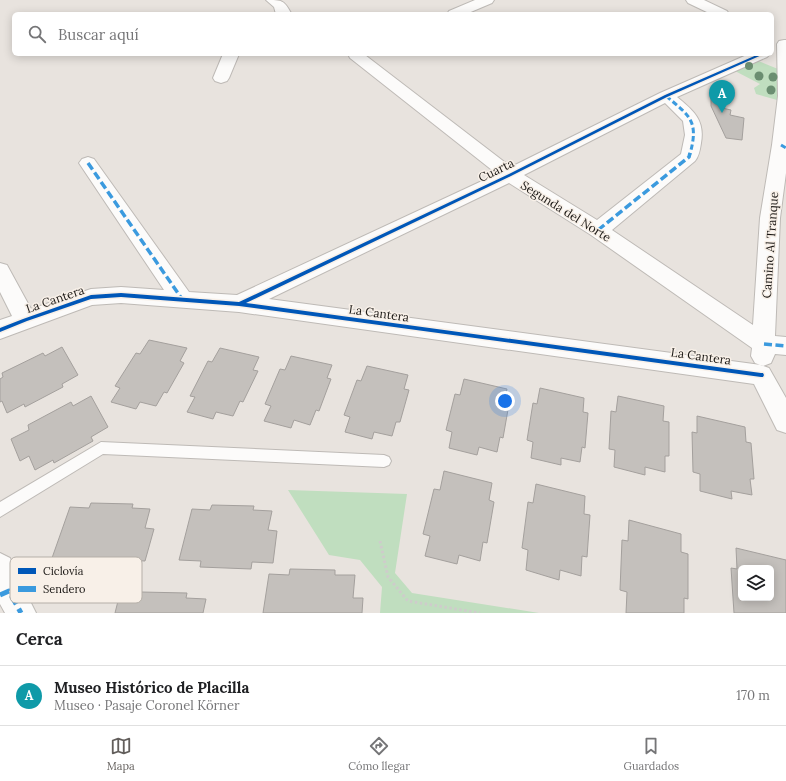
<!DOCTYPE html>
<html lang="es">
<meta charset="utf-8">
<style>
:root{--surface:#fff;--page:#f2f2f2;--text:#202124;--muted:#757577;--line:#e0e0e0;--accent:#625e5b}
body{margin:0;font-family:Lora,serif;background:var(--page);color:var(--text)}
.controls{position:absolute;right:12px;bottom:12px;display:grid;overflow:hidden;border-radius:6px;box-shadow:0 2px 10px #0003}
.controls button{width:36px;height:36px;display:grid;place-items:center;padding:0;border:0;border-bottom:1px solid var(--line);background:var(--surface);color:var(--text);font:20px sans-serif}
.you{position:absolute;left:505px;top:401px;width:14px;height:14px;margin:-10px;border:3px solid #fff;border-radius:50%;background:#1a73e8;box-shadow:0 0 0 6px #1a73e833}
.badge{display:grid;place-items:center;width:26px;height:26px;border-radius:50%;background:var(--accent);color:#fff;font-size:13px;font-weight:700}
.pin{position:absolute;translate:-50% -33px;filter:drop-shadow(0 1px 2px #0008)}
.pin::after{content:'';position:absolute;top:21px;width:14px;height:12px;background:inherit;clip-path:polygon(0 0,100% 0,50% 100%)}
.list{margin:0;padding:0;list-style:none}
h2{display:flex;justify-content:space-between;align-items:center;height:52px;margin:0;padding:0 16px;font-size:17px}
h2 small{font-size:13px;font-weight:400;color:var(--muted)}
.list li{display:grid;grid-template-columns:26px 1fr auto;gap:12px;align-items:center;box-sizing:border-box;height:60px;padding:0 16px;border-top:1px solid var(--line)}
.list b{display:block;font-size:15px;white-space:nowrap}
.list p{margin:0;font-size:13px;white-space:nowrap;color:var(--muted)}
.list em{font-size:13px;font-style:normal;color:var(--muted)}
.icon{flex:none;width:22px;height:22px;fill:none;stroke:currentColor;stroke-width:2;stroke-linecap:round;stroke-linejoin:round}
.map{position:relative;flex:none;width:786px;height:613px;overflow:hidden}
.search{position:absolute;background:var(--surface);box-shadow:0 2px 10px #0003;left:12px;right:12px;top:12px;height:44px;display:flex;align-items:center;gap:10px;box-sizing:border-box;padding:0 14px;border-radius:6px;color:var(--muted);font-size:15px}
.sheet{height:112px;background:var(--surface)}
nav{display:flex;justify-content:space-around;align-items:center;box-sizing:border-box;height:56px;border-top:1px solid var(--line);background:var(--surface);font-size:11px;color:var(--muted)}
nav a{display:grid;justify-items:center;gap:2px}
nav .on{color:var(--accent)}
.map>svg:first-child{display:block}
</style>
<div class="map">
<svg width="786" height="613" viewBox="0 0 786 613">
<rect width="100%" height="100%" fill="#e8e3de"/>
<path fill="#c0debf" d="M756,60L778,69L777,100L756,94L754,88L760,84L735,71Z
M288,490L407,494L395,573L412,593L539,613H380L382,587L360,560L329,555Z"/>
<path fill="#c4c0bc" stroke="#a4a09d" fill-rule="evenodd" d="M711,90L730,91V103L723,101L722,108L731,110L730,115L744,118L742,140L726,138L711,106Z
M149,340L187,348L180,361L184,363L167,393L164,392L156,406L140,402L136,409L111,402L120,388L115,386L136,353L140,354Z
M62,347L78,375L62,384L63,387L25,407L24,404L7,413L2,401L0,402V379L3,377L2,373L43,353L45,356Z
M220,348L259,357L253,370L258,371L243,402L240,401L233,416L216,412L213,419L187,412L195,397L190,396L208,361L212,362Z
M291,356L332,365L327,378L331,379L319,411L316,410L310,425L294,420L291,428L264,421L271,406L265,404L280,369L285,370Z
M367,366L408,375L404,389L409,390L400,422H396L392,436L374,432L372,439L345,432L350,417L344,415L357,380L361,381Z
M464,379L507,389L504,403L509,404L503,438L500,437L497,452L479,447L477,455L449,448L452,432L446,430L455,394L460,395Z
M540,388L584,398L583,412L588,413L585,448L582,447L580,462L561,458V465L531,458L533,442L527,440L533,403L537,404Z
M91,396L108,427L91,437L93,441L54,463L53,460L35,470L29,456L20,461L11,439L29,430L28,425L71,402L73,406Z
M618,396L664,406L663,421L669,422V456H665V472L645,467V475L614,467L615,450L609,449L611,411L616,412Z
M697,416L745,427L746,442L751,443L754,479H750L752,495L731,491L732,499L700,491V474L693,472L692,432L697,433Z
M444,471L492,483L489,500L494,502L487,543L483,542L480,561L459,555L457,564L425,556L430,536L423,534L434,489L440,490Z
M536,484L585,496L584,514L590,515L587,557L582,556L581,576L560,570L559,580L526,570L528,550L522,548L528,502L533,503Z
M91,503L133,504L132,508L150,509L145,528L154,529L145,561L124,560L123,567L72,565L74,559L52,558L70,507L89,508Z
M212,505L254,506L253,510L272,511L268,530L277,531L273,563L252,562L251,569L200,567L201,561L179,560L192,509L210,510Z
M629,520L681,534V552L688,554V599L684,598V613H626L627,592L620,590L622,540L628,541Z
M736,548L786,560V613H734L731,568L737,569ZM741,568H771V598H741Z
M290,569L335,570V575H355L353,598H363L362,613H263L269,574L289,575Z
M141,592L187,593L186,598L206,599L203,613H115L119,597L139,598Z"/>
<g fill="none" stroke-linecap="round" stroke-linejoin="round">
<g stroke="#bebab6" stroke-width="2">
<path id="service" d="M101,442L384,455L389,457L391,461L389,465L384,467L103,454L0,517V502Z"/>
</g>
<g stroke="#bebab6" stroke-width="2">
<path id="minor" d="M266,0C282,0 284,0 291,13L276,14L274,7Z
M475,0H494L492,3L466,14H447L449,11Z
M686,0H704L727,11L729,14H711L688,3Z
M784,40H786V173L780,218L775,336L786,337V355L775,354L771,363L763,366L755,363L751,356L752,348L591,235L509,183L269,299L761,365L769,368L786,398V433L777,430L754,384L239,312L121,303L92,305L0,339V320L12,316L0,292V263L7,265L31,309L91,289L121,287L164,290L79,163L82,159L88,157L94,159L189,292L237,295L497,174L350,58L348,54H366L365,55L511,167L660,93L749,54H770L767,57L677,97C694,111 705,120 701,143C700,150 699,156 695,161L612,230L753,325L760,218L772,145L778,96L777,44L779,41ZM665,103L683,121L685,135L681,154L597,220L524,175Z
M223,54H239L229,78L227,81L221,83L215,81L213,78Z
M0,553L10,558L20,581L36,613H5L0,604Z"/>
</g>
<path stroke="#cecccb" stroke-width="3" stroke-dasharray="2.5 2.5" stroke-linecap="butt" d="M380,541L388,577L408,601L480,613"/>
<use href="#service" fill="#fcfbfa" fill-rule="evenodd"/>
<use href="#minor" fill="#fcfbfa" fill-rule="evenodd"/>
<path stroke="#3b9ade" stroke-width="3" stroke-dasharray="5.5 3" stroke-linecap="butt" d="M666,96C690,116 699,121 690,154
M781,145L786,148"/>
<path stroke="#3b9ade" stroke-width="3.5" stroke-dasharray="8 3.5" stroke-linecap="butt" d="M88,163L182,299
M598,230L689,157L690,153
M764,344L786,346"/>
<path stroke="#3b9ade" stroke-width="5" stroke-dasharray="10 5" stroke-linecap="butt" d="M0,595L9,591L21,613"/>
<g stroke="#f8f0e8" stroke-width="3">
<path id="cycleway" d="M759,54H764L667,97L511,176L246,303L761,373H763L764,375L763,377H761L239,306L121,297L91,299L27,321L0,332V328L23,319L91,295L121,293L239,302L509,174L665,95Z"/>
</g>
<use href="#cycleway" fill="#0057b8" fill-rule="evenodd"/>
</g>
<g fill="#6b8e71">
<circle cx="749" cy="66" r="4"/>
<circle cx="759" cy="76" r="4.5"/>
<circle cx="773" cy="77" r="4.5"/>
<circle cx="771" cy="90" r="4.5"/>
</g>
<g text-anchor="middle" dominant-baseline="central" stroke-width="3" stroke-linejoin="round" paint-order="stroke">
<g font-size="12" fill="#1a1714" stroke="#f8f0e8">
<text transform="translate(496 170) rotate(-26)">Cuarta</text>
<text transform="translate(566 211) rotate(32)">Segunda del Norte</text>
<text transform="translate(770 245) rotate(-86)">Camino Al Tranque</text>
<text transform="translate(55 299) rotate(-19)">La Cantera</text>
<text transform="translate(379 313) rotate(8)">La Cantera</text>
<text transform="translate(701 356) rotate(8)">La Cantera</text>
</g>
</g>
<rect x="10" y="557" width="132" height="46" rx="6" fill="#f8f0e8" stroke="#b5afa8" stroke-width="1"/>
<rect x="18" y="568" width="18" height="6" fill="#0057b8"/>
<rect x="18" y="586" width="18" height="6" fill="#3b9ade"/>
<g font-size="11" fill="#1a1714">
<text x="43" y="575">Ciclovía</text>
<text x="43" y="593">Sendero</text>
</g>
</svg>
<div class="controls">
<button><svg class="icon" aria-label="layers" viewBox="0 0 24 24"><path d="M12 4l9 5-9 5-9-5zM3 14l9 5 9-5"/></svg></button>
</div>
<div class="you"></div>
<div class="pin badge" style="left:722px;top:113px;background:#0f9aa8">A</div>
<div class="search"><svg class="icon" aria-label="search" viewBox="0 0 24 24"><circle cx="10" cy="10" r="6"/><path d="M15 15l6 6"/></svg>Buscar aquí</div>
</div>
<section class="sheet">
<h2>Cerca<small></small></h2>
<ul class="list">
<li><span class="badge" style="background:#0f9aa8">A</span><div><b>Museo Histórico de Placilla</b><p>Museo · Pasaje Coronel Körner</p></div><em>170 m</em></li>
</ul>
</section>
<nav>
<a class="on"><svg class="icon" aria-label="map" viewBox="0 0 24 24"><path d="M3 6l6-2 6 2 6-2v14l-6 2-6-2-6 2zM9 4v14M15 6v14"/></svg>Mapa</a>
<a><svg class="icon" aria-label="directions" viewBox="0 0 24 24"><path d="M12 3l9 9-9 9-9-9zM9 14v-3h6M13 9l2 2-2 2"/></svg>Cómo llegar</a>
<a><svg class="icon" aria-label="saved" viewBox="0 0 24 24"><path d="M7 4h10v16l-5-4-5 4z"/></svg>Guardados</a>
</nav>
